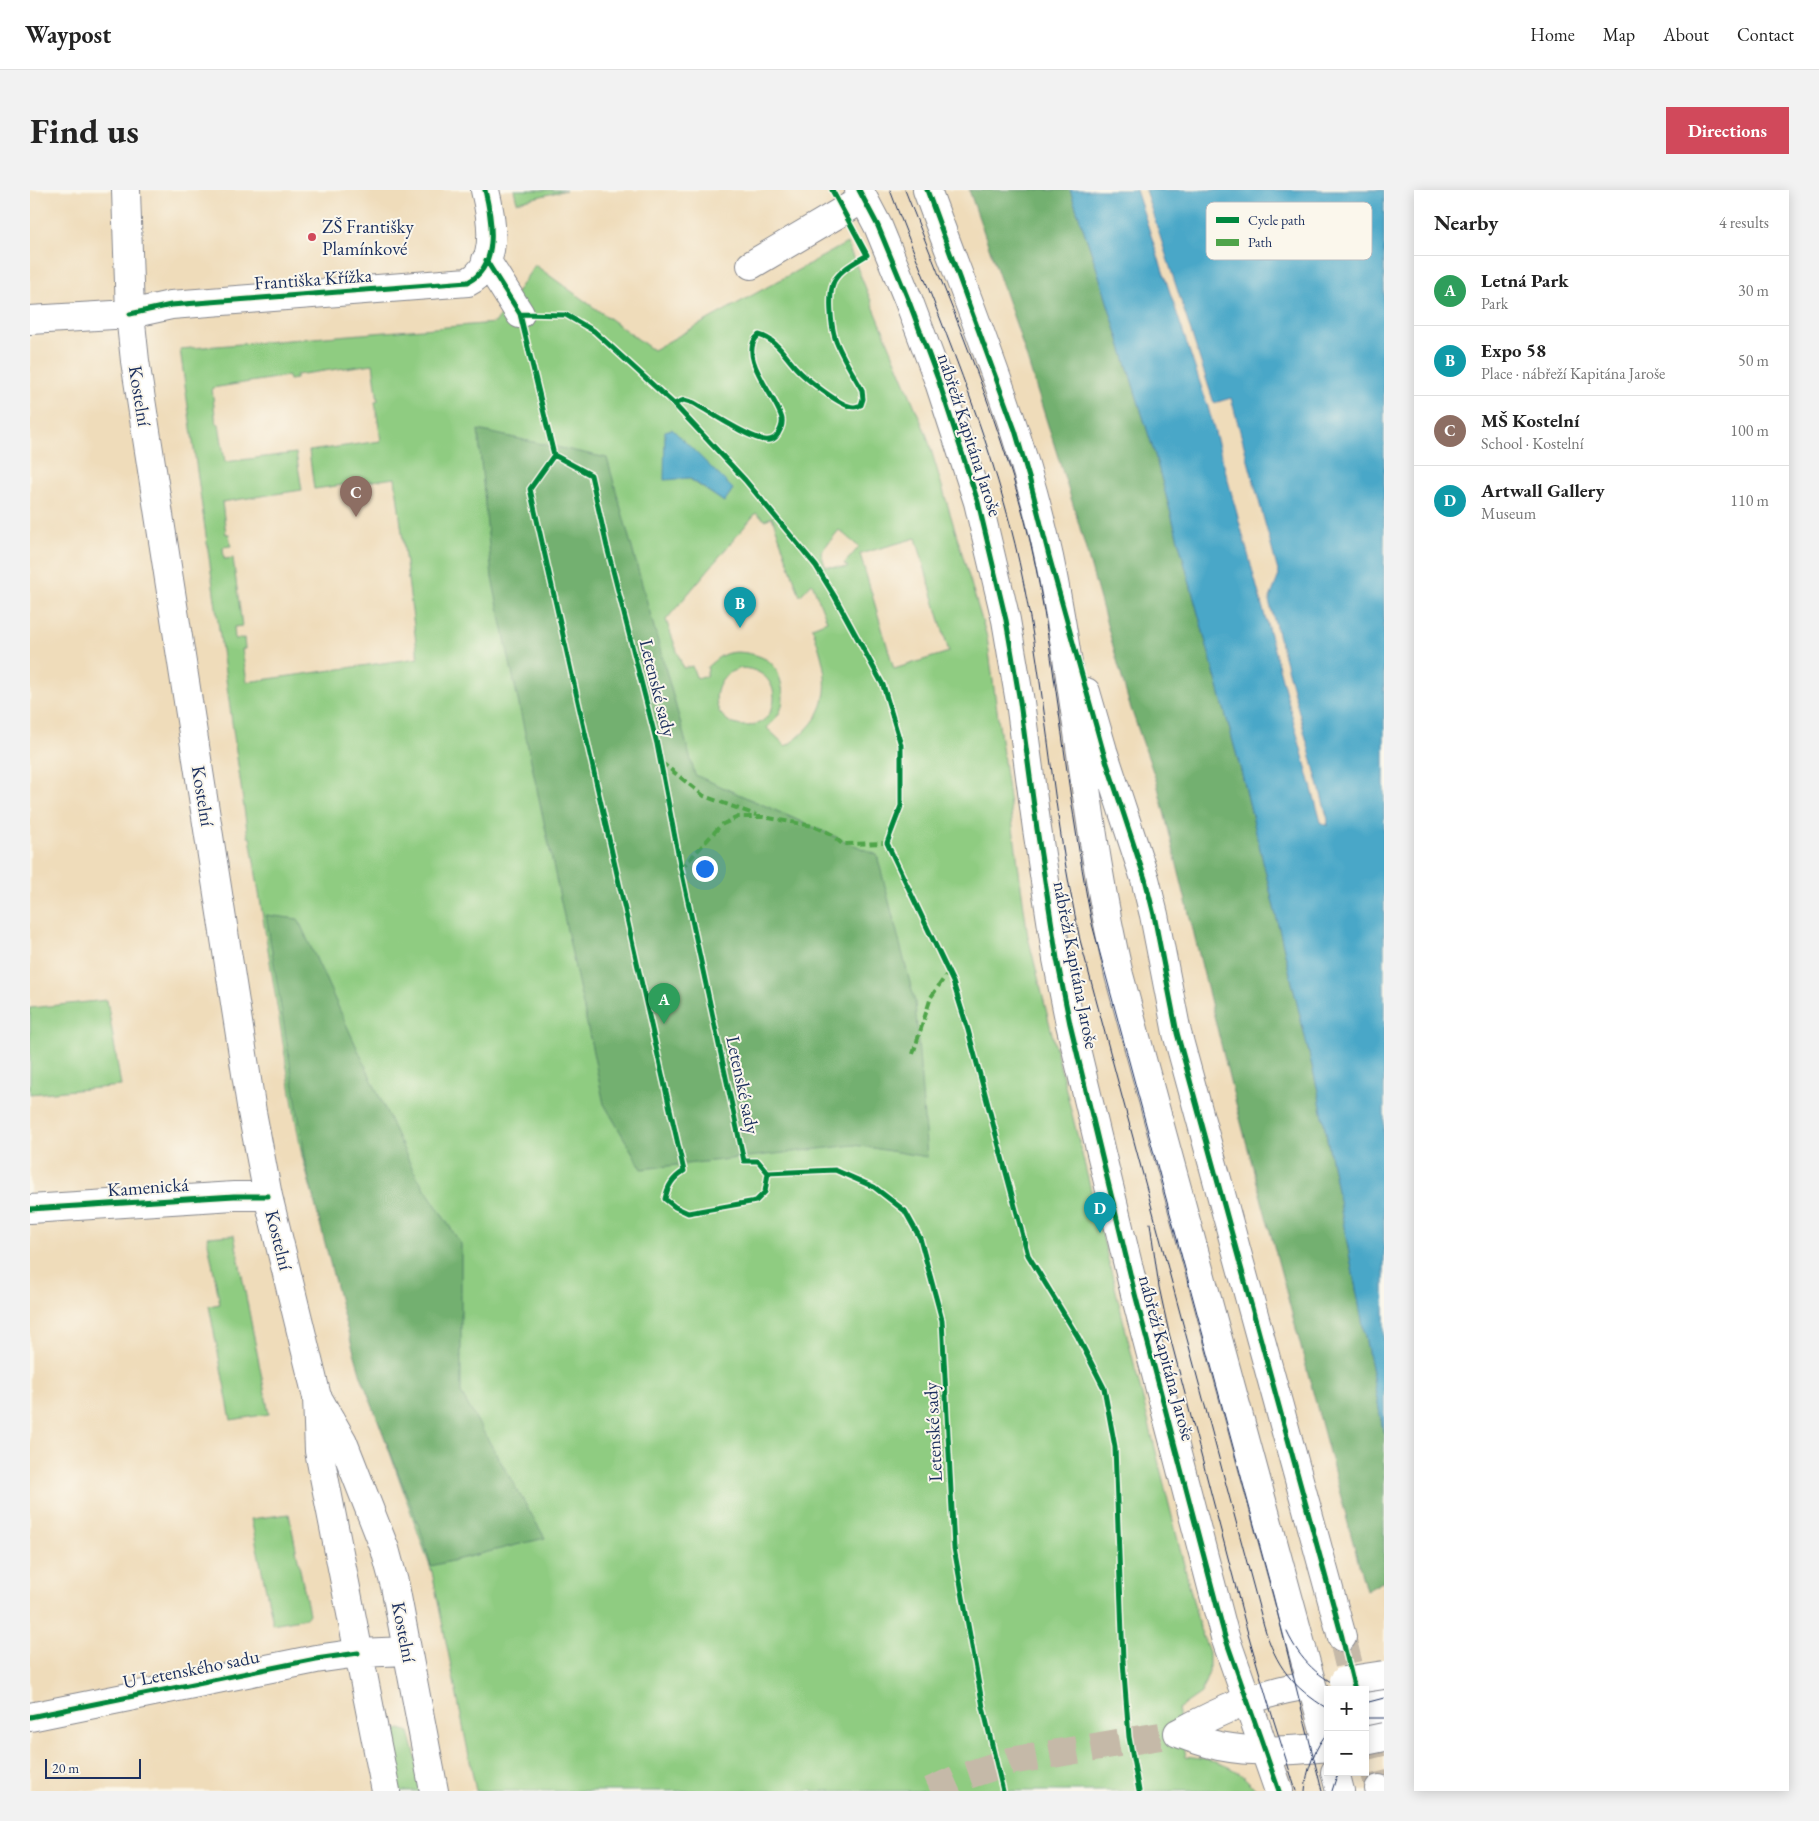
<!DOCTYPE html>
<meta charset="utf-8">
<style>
:root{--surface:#fff;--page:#f2f2f2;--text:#222;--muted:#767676;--line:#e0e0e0;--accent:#d1495b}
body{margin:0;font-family:"EB Garamond",serif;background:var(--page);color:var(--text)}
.controls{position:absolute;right:15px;bottom:15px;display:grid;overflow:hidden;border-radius:0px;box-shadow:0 2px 12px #0003}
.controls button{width:45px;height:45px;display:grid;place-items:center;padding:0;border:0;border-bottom:1px solid var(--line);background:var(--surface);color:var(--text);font:25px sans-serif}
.scale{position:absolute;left:15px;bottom:12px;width:96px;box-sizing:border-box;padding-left:5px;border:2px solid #1b2f5e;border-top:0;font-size:14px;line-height:18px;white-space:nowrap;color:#1b2f5e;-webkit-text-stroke:4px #fbf7ec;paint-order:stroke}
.you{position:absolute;left:674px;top:678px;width:18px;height:18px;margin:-12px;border:4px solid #fff;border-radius:50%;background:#1a73e8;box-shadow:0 0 0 8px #1a73e833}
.badge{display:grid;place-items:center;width:32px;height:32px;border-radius:50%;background:var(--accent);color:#fff;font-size:16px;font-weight:700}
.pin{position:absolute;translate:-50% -41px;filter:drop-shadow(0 1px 2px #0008)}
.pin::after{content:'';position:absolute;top:26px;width:18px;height:15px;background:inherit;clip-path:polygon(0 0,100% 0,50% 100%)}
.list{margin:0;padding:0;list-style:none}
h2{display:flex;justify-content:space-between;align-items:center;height:65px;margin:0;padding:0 20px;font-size:21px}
h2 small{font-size:16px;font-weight:400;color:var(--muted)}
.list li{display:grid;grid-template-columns:32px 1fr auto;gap:15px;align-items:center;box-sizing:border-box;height:70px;padding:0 20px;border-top:1px solid var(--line)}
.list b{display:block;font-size:19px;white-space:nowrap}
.list p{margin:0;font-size:16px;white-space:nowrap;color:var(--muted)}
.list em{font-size:16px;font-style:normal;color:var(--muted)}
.map{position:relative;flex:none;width:1354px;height:1601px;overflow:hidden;border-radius:0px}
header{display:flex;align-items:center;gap:30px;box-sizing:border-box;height:70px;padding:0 25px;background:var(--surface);border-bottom:1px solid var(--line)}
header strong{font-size:24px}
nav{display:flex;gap:28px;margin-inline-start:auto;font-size:18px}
.intro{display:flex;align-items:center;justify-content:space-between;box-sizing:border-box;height:120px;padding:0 30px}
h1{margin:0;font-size:35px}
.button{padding:12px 22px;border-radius:0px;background:var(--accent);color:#fff;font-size:18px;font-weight:700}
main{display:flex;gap:30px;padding:0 30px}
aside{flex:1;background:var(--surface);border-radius:0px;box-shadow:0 2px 12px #0003}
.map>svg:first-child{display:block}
</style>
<header>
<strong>Waypost</strong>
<nav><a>Home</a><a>Map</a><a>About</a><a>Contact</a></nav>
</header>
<div class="intro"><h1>Find us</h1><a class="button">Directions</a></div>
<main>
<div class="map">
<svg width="1354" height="1601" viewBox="0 0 1354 1601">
<rect width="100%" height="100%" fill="#fbf7ec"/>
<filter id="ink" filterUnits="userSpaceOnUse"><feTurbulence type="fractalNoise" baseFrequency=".02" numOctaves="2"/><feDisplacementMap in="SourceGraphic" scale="10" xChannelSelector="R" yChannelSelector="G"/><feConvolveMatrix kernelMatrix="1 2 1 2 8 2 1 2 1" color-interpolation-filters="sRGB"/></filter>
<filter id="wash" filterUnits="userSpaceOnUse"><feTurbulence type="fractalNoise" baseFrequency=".0096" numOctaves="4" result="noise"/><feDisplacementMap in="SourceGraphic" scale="20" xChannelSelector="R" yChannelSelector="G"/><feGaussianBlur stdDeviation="1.12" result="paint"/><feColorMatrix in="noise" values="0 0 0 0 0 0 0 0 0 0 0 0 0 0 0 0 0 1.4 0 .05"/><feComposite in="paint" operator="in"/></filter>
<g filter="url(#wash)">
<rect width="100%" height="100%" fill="#efdcba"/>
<path fill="#8fcc81" stroke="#557e70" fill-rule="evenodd" d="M484,0H536L487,12Z
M817,53L897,246L957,447L998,747L1170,1439L1179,1462V1482L1171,1503L1148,1519L1156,1567C1188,1571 1206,1575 1227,1601H446L402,1382L329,1175L272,966L264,921L220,647H218L150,159L465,133L505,75L623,160ZM343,174L348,211L345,212L351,251L279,261L284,299L365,288L388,468L217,492L212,459H215L214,448L205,449L204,437L212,436L203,368L194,369L193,357L201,356L199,344H196L192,312L272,300L266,263L195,272L189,234H186L182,198L258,186L259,190L266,189V185ZM658,288L703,299L694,312ZM726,323L735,330L742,327L770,406L782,393L797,431L782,437C800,488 807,522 756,556L737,538C742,532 749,526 751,519C756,506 751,482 740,472C732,465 710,460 699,463C690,465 684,471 677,477L678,480L676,486L671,488L666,487L662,476L653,478L636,430ZM809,340L829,357L814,374L818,377L817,378L795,376L791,362ZM886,348L919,462L864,479L830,364ZM710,478C757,479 752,537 715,536C706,536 697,532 691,524C682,512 686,491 699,483C702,481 707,480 710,478Z
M77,810L91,896L0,904V818Z
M204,1045L239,1224L201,1230L179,1116L190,1114L177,1047Z
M259,1324L279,1424L276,1428L242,1434V1428L221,1329Z
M371,1539L379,1542L395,1601H365C363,1590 355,1563 356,1554C356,1545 363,1540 371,1539Z"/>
<path fill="#73b06f" stroke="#477066" d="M939,0H1040L1065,73L1125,265L1214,592L1288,901L1354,1245V1391L1336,1401L1201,895L1127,593L1099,513L1046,324L987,137Z
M448,240L577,268L665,585L847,665L885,812L897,967L824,955L612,979L574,914L462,388Z
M236,725L268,729L383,980L431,1054V1203L515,1348L401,1376L391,1342L331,1186L314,1128L278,986Z"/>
<path fill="#4aa7c8" stroke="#326b93" d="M1040,0H1106L1178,217L1291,632L1297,636L1298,630L1239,411L1249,385L1201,208L1184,213L1115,0H1354V1245L1288,901L1214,592L1125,265L1065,73Z
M642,239L703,299L694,312L659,288L634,290L635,241Z"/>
</g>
<g filter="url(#ink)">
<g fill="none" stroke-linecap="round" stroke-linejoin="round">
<path stroke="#c5b9a8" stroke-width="28" stroke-dasharray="28 14" stroke-linecap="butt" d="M1312,1447L1325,1500
M1335,1542L1349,1599
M900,1601L929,1588L980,1571L1148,1543"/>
<g stroke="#85868c" stroke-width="30">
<path id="minor" d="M96,0L100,124L105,171L222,922L238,1006L287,1207L289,1261L356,1601
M456,70L490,124
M721,75L833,9
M0,130L100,124L141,115L438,92C470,76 462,29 455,0
M0,1019L204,1006H238
M289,1210L313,1252L355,1359L365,1396L404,1601
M1335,1507L1354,1506
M0,1527L286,1469L328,1463L377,1461
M1335,1536L1354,1531"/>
</g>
<g stroke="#85868c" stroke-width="30">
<path id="major" d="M829,0L848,36L878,109L908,189L948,312L976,430L990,512L1007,639L1027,769L1040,834L1105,1104L1195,1447L1249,1601
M897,0C941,121 992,241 1019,367C1048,506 1057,647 1089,785L1298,1554
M1056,502L1073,561L1115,689L1124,725L1147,843L1312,1447
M1148,1543C1161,1548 1175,1553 1189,1556C1224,1563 1263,1561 1298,1557
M1148,1543C1189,1521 1234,1500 1282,1495
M1305,1582L1310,1601
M1349,1599L1350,1601"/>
</g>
<use href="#minor" stroke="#fff" stroke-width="28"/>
<use href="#major" stroke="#fff" stroke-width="28"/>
<path stroke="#1b2f5e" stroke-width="1" d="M860,0C902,111 950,219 980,334C1007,437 1015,542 1031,646C1036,681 1043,716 1050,750L1234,1436C1246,1476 1262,1497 1298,1519
M875,0C918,109 965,217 995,331C1011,391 1019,453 1028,515C1038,589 1048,662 1062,734L1243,1405L1292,1601
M1120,1033L1129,1097L1139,1143L1217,1440L1237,1509L1266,1601
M1257,1442C1270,1470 1289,1489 1318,1500
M1335,1513L1354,1508
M1335,1528H1354
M1335,1547L1354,1535
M1275,1601C1276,1581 1285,1557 1298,1542
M1302,1601L1308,1582"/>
<g stroke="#85868c" stroke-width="30" stroke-linecap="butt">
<path id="minor-bridge" d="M1314,1491L1354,1485
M1335,1551L1354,1547"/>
</g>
<use href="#minor-bridge" stroke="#fff" stroke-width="28"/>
<path stroke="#4fa44a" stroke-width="4" stroke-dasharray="8 4" stroke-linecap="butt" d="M631,572L674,606L726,625
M651,679L691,635L708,627H733L783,636L801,644L812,654L857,653
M883,864L901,807L919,781"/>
<g stroke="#fbf7ec" stroke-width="8">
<path id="cycleway" d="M829,0L848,36L878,109L908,189L948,312L976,430L990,512L1007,639L1027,769L1040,834L1105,1104L1195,1447L1249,1601
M897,0L985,240L1000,291L1019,366L1073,561L1115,689L1124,725L1147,843L1312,1447L1325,1500
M456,70L490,124L524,265L561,285L577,357L627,554L651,679L714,971H728L738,983
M100,124L141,115L438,92C470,76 462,29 455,0
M490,124L536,125L564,141L644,214L715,290L786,376L805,407L853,495L871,555V616L857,653L923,792L938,840L998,1065L1048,1147L1074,1198L1085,1257L1093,1471L1099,1547L1109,1601
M644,214L654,210L664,213C678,221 725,253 739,250C743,250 746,247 748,244C751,239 753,235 752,229C748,208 705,165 729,145C747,150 754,165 766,178C775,188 811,217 824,217C826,217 828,216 831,215L833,209L832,200C824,185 810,164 805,148C801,135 798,104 804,91C811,79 826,72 837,65L802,0
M524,265L500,299L654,981C643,988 638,995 635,1009L645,1017L658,1023L726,1011L735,1002L738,983
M738,983L805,980L844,997L875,1021L890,1048L912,1130L924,1358L953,1517L973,1601
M0,1019L204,1006H238
M0,1527L286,1469L328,1463"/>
</g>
<use href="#cycleway" stroke="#00873e" stroke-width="5"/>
</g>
</g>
<circle fill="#d1495b" stroke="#fbf7ec" stroke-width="2" cx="282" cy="47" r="5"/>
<g text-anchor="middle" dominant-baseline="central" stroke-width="4" stroke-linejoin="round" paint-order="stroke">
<g font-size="19" fill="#1b2f5e" stroke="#fbf7ec" text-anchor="start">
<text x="292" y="36">ZŠ Františky<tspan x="292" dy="22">Plamínkové</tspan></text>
</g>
<g font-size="19" fill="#1b2f5e" stroke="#fbf7ec">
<text transform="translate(283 89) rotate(-4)">Františka Křížka</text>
<text transform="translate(110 206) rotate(81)">Kostelní</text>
<text transform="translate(940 245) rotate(72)">nábřeží Kapitána Jaroše</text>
<text transform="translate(628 498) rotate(76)">Letenské sady</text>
<text transform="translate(173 606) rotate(81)">Kostelní</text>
<text transform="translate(1046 775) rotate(79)">nábřeží Kapitána Jaroše</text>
<text transform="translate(713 895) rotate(78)">Letenské sady</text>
<text transform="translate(118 997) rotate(-4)">Kamenická</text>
<text transform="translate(249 1050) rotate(76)">Kostelní</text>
<text transform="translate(1137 1168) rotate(75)">nábřeží Kapitána Jaroše</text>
<text transform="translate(903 1242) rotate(-93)">Letenské sady</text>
<text transform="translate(374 1442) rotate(79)">Kostelní</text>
<text transform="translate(161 1479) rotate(-11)">U Letenského sadu</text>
</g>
</g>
<rect x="1176" y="12" width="166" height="58" rx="8" fill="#fbf7ec" stroke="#b8bbc1" stroke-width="1"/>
<rect x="1186" y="27" width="23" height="6" fill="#00873e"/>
<rect x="1186" y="49" width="23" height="7" fill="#4fa44a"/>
<g font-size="14" fill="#1b2f5e">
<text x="1218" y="35">Cycle path</text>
<text x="1218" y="57">Path</text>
</g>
</svg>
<div class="controls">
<button>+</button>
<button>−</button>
</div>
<div class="scale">20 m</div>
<div class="you"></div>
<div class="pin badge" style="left:634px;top:834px;background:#2e9e5b">A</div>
<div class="pin badge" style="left:710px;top:438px;background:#0f9aa8">B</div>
<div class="pin badge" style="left:326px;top:327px;background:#8d6e63">C</div>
<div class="pin badge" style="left:1070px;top:1043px;background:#0f9aa8">D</div>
</div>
<aside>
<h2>Nearby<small>4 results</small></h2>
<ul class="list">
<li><span class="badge" style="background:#2e9e5b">A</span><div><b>Letná Park</b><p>Park</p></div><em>30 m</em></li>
<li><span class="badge" style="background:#0f9aa8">B</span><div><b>Expo 58</b><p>Place · nábřeží Kapitána Jaroše</p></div><em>50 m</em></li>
<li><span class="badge" style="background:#8d6e63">C</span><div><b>MŠ Kostelní</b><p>School · Kostelní</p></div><em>100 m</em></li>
<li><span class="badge" style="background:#0f9aa8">D</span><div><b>Artwall Gallery</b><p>Museum</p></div><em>110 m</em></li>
</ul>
</aside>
</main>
